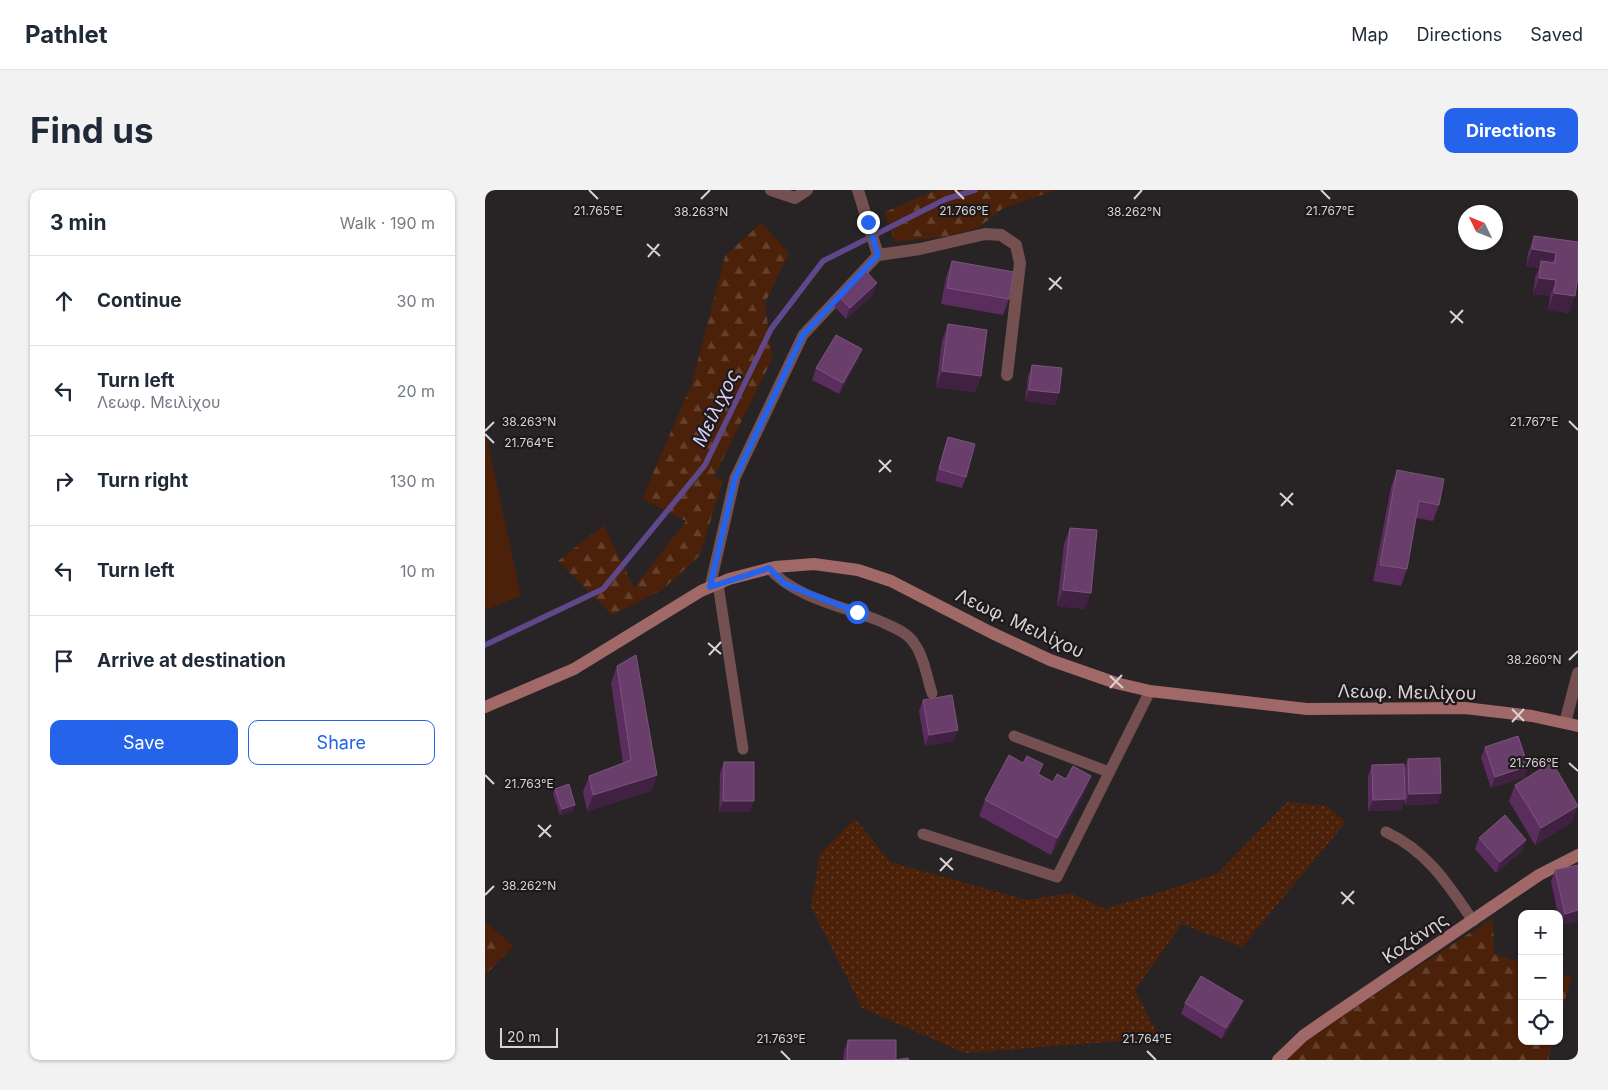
<!DOCTYPE html>
<meta charset="utf-8">
<style>
:root{--surface:#fff;--page:#f2f2f3;--text:#1f2937;--muted:#747a83;--line:#e0e1e3;--accent:#2563eb}
body{margin:0;font-family:Inter,sans-serif;background:var(--page);color:var(--text)}
.controls{position:absolute;right:15px;bottom:15px;display:grid;overflow:hidden;border-radius:10px;box-shadow:0 1px 4px #0004}
.controls button{width:45px;height:45px;display:grid;place-items:center;padding:0;border:0;border-bottom:1px solid var(--line);background:var(--surface);color:var(--text);font:25px sans-serif}
.compass{position:absolute;left:973px;top:15px;width:45px;height:45px;border-radius:50%;background:var(--surface);box-shadow:0 1px 4px #0004;rotate:313deg}
.scale{position:absolute;left:15px;bottom:12px;width:58px;box-sizing:border-box;padding-left:5px;border:2px solid #d8d4d6;border-top:0;font-size:14px;line-height:18px;white-space:nowrap;color:#d8d4d6;-webkit-text-stroke:4px #1e191b;paint-order:stroke}
.stop{position:absolute;width:15px;height:15px;margin:-11px;border:4px solid #2563eb;border-radius:50%;background:#fff}
.stop.end{background:#2563eb;border-color:#fff;box-shadow:0 1px 5px #0008}
.list{margin:0;padding:0;list-style:none}
h2{display:flex;justify-content:space-between;align-items:center;height:65px;margin:0;padding:0 20px;font-size:21px}
h2 small{font-size:16px;font-weight:400;color:var(--muted)}
.list li{display:grid;grid-template-columns:32px 1fr auto;gap:15px;align-items:center;box-sizing:border-box;height:90px;padding:0 20px;border-top:1px solid var(--line)}
.list b{display:block;font-size:19px;white-space:nowrap}
.list p{margin:0;font-size:16px;white-space:nowrap;color:var(--muted)}
.list em{font-size:16px;font-style:normal;color:var(--muted)}
.actions{display:flex;gap:10px;padding:15px 20px}
.actions a{flex:1;padding:11px 0;border:1px solid var(--accent);border-radius:10px;text-align:center;font-size:18px;color:var(--accent)}
.actions .main{background:var(--accent);color:#fff}
.icon{flex:none;width:28px;height:28px;fill:none;stroke:currentColor;stroke-width:2;stroke-linecap:round;stroke-linejoin:round}
.map{position:relative;flex:none;width:1093px;height:870px;overflow:hidden;border-radius:10px}
header{display:flex;align-items:center;gap:30px;box-sizing:border-box;height:70px;padding:0 25px;background:var(--surface);border-bottom:1px solid var(--line)}
header strong{font-size:24px}
nav{display:flex;gap:28px;margin-inline-start:auto;font-size:18px}
.intro{display:flex;align-items:center;justify-content:space-between;box-sizing:border-box;height:120px;padding:0 30px}
h1{margin:0;font-size:35px}
.button{padding:12px 22px;border-radius:10px;background:var(--accent);color:#fff;font-size:18px;font-weight:700}
main{display:flex;gap:30px;padding:0 30px}
aside{flex:1;background:var(--surface);border-radius:10px;box-shadow:0 1px 4px #0004}
.map>svg:first-child{display:block}
</style>
<header>
<strong>Pathlet</strong>
<nav><a>Map</a><a>Directions</a><a>Saved</a></nav>
</header>
<div class="intro"><h1>Find us</h1><a class="button">Directions</a></div>
<main>
<aside>
<h2>3 min<small>Walk · 190 m</small></h2>
<ul class="list">
<li><svg class="icon" aria-label="ahead" viewBox="0 0 24 24"><path d="M12 20V5M6 11l6-6 6 6"/></svg><div><b>Continue</b></div><em>30 m</em></li>
<li><svg class="icon" aria-label="left" viewBox="0 0 24 24"><path d="M17 20v-9H6M10 6l-5 5 5 5"/></svg><div><b>Turn left</b><p>Λεωφ. Μειλίχου</p></div><em>20 m</em></li>
<li><svg class="icon" aria-label="right" viewBox="0 0 24 24"><path d="M7 20v-9h11M14 6l5 5-5 5"/></svg><div><b>Turn right</b></div><em>130 m</em></li>
<li><svg class="icon" aria-label="left" viewBox="0 0 24 24"><path d="M17 20v-9H6M10 6l-5 5 5 5"/></svg><div><b>Turn left</b></div><em>10 m</em></li>
<li><svg class="icon" aria-label="arrive" viewBox="0 0 24 24"><path d="M6 21V4h12l-3 4 3 4H6"/></svg><div><b>Arrive at destination</b></div></li>
</ul>
<div class="actions"><a class="main">Save</a><a>Share</a></div>
</aside>
<div class="map">
<svg width="1093" height="870" viewBox="0 0 1093 870">
<defs>
<pattern id="grass-dots" width="8" height="8" patternUnits="userSpaceOnUse" patternTransform="scale(1.25)"><rect width="8" height="8" fill="#4c2109"/><path d="M2 2h.1M6 6h.1" fill="none" stroke="#65402c" stroke-width="1.8" stroke-linecap="round"/></pattern>
<pattern id="forest-firs" width="22" height="20" patternUnits="userSpaceOnUse" patternTransform="scale(1.25)"><rect width="22" height="20" fill="#4c2109"/><path d="M5 1l3.5 6h-7zM16 11l3.5 6h-7z" fill="#65402c"/></pattern>
</defs>
<rect width="100%" height="100%" fill="#282325"/>
<path fill="url(#grass-dots)" d="M802,612L842,616L861,632L757,757L697,734L650,800L675,848L480,863L377,818L326,717L335,664L370,628L405,672L542,710L586,703L620,719L732,684Z"/>
<path fill="url(#forest-firs)" d="M451,0H571L518,18L494,37L464,46L410,52L400,22Z
M276,33L304,63L280,113L287,169L229,287L238,290L215,365L177,400L127,425L73,371L119,335L149,398L201,331L157,309L207,193L240,66Z
M1008,728L1009,764L1037,773V851H1068L1063,870H802L809,861L842,836Z
M0,732L29,756L0,785Z
M1074,784L1087,787L1074,830Z"/>
<path fill="#4c2109" d="M0,240L36,406L0,420Z"/>
<g fill="none" stroke-linecap="round" stroke-linejoin="round">
<path stroke="#5e488a" stroke-width="5.5" d="M0,455L118,399L220,275L286,139L338,71L461,9L490,0"/>
<path stroke="#745050" stroke-width="11" d="M284,378C309,408 362,417 397,432C408,437 423,443 429,453C439,466 442,488 447,503
M233,394L258,559
M225,397L250,288L318,145L393,65
M529,546L624,582
M901,642C942,661 963,694 988,731
M438,644L572,687L665,501"/>
<path stroke="#745050" stroke-width="12" d="M286,0L310,8L322,0
M373,0L393,65L435,59L500,44L516,45L531,55L535,73L522,185
M1080,533L1093,483"/>
<path stroke="#a16868" stroke-width="12" d="M0,517L89,479L216,401L244,389L290,377L329,374L373,380L406,391L505,442L565,470L631,493L665,501L822,519L980,518L1047,526L1093,536
M793,870L818,846L838,832L1054,685L1093,665"/>
</g>
<path fill="#5b2c5e" d="M1049,46L1093,52V92H1092L1084,123L1063,120L1065,106L1048,104L1050,88L1054,78L1041,76L1043,63Z
M467,71L524,109L518,125L456,114L461,87Z
M352,104L388,105L361,129L348,115Z
M463,134L496,186L490,202L451,197L457,151Z
M377,159L373,170L354,204L327,190L331,178Z
M547,175L574,203L570,215L540,211L543,186Z
M463,247L481,287L477,298L450,291L459,258Z
M912,280L954,315L948,331L931,328L922,379L916,396L888,391L906,297Z
M585,338L600,419L572,416L579,354Z
M132,476L172,585L166,601L102,621L98,602L104,586L138,573L126,493Z
M438,510L469,551L440,556L434,521Z
M1000,557L1043,576L1039,587L1006,598L996,568Z
M923,569L956,603L952,614L920,615V610L916,620L883,621V586L887,575L919,580Z
M239,572L265,622H234L235,583Z
M538,573L558,574L554,584L568,592L581,589L606,586L600,602L566,665L494,626L500,610Z
M1030,595L1087,632L1050,655L1024,611Z
M70,599L88,621L75,625L68,604Z
M994,648L1041,650L1037,661L1011,683L990,659Z
M1070,680L1093,731L1076,735L1074,724H1073L1066,692Z
M700,813L754,822L737,849L696,824Z
M363,850L411,870H424H358L359,861Z"/>
<path fill="#412142" d="M1047,59L1071,63L1065,79L1056,71L1054,78L1041,76Z
M1054,88L1071,90L1065,106L1048,104Z
M392,93L388,105L361,129L365,118Z
M1069,103L1090,106L1084,123L1063,120Z
M377,159L373,170L354,204L358,193Z
M457,181L496,186L490,202L451,197Z
M544,200L574,203L570,215L540,211Z
M578,400L606,403L600,419L572,416Z
M473,540L469,551L440,556L444,545Z
M1043,576L1039,587L1006,598L1010,587Z
M172,585L166,601L102,621L108,605Z
M606,586L600,602L566,665L572,648Z
M956,603L952,614L920,615L924,604Z
M920,609L916,620L883,621L888,610Z
M238,611H269L265,622H234Z
M90,615L88,621L75,625L77,619Z
M1093,616L1087,632L1050,655L1056,638Z
M1041,650L1037,661L1011,683L1015,672Z
M1093,720V731L1076,735L1080,724Z
M758,811L754,822L737,849L741,838Z"/>
<path fill="#693e6b" stroke="#7a557c" d="M1049,46L1093,52V86L1090,106L1069,103L1071,90L1054,88L1056,71L1070,73L1071,63L1047,59Z
M467,71L529,82L524,109L462,98Z
M379,79L392,93L365,118L352,104Z
M463,134L502,140L496,186L457,181Z
M351,145L377,159L358,193L331,178Z
M547,175L577,178L574,203L544,200Z
M463,247L490,254L481,287L454,279Z
M912,280L959,289L954,315L934,311L922,379L895,375Z
M585,338L612,340L606,403L578,400Z
M151,465L172,585L108,605L104,586L146,570L132,476Z
M467,505L473,540L444,545L438,510Z
M1033,546L1043,576L1010,587L1000,557Z
M524,565L538,573L542,566L558,574L553,584L568,592L572,584L581,589L588,576L606,586L572,648L500,610Z
M955,568L956,603L924,604L923,569Z
M239,572H269V611H238Z
M1067,572L1093,616L1056,638L1030,595Z
M919,574L920,609L888,610L887,575Z
M84,594L90,615L77,619L70,599Z
M1020,625L1041,650L1015,672L994,648Z
M1093,675V720L1080,724L1070,680Z
M716,786L758,811L741,838L700,813Z
M363,850H411V870H362Z
M423,868L424,870H410Z"/>
<g fill="none" stroke-linecap="round" stroke-linejoin="round">
<path stroke="#2563eb" stroke-width="6" d="M372,422L300,394L284,378L225,397L250,288L318,145L393,65L383,32"/>
</g>
<path fill="none" stroke="#d8d4d6" stroke-width="2" d="M104,0L113,9M470,0L479,9M836,0L845,9M216,9L225,0M649,9L657,0M162,54L175,66M163,67L174,54M564,88L577,99M564,100L576,87M965,121L978,133M966,133L978,120M1084,231L1093,240M0,241L9,232M0,244L9,253M394,270L406,282M394,282L406,270M795,303L808,315M796,316L808,303M223,453L236,464M224,465L236,452M1084,470L1093,461M625,486L638,498M625,498L637,485M1027,519L1039,531M1027,532L1039,519M1084,573L1093,581M0,585L9,594M53,635L66,647M54,647L66,635M455,668L468,680M455,681L467,668M856,702L869,714M0,705L9,696M857,714L869,701M296,861L305,870M662,861L671,870"/>
<g text-anchor="middle" dominant-baseline="central" stroke-width="4.5" stroke-linejoin="round" paint-order="stroke">
<g font-size="18" fill="#d8d4d6" stroke="#1e191b">
<text transform="translate(535 433) rotate(25)">Λεωφ. Μειλίχου</text>
<text transform="translate(922 502) rotate(1)">Λεωφ. Μειλίχου</text>
<text transform="translate(930 748) rotate(-34)">Κοζάνης</text>
</g>
<g font-size="19" font-style="italic" fill="#d9cef6" stroke="#1e191b">
<text transform="translate(231 218) rotate(-64)">Μείλιχος</text>
</g>
</g>
<g font-size="12" text-anchor="middle" fill="#d8d4d6" stroke="#1e191b" stroke-width="4.5" stroke-linejoin="round" paint-order="stroke">
<text x="113" y="25">21.765°E</text>
<text x="479" y="25">21.766°E</text>
<text x="845" y="25">21.767°E</text>
<text x="216" y="26">38.263°N</text>
<text x="649" y="26">38.262°N</text>
<text x="1049" y="236">21.767°E</text>
<text x="44" y="236">38.263°N</text>
<text x="44" y="257">21.764°E</text>
<text x="1049" y="474">38.260°N</text>
<text x="1049" y="577">21.766°E</text>
<text x="44" y="598">21.763°E</text>
<text x="44" y="700">38.262°N</text>
<text x="296" y="853">21.763°E</text>
<text x="662" y="853">21.764°E</text>
</g>
</svg>
<div class="controls">
<button>+</button>
<button>−</button>
<button><svg class="icon" aria-label="locate" viewBox="0 0 24 24"><circle cx="12" cy="12" r="6"/><path d="M12 2v4M12 18v4M2 12h4M18 12h4"/></svg></button>
</div>
<svg class="compass" viewBox="-18 -18 36 36"><path d="M0-13l5 13h-10z" fill="#e53935"/><path d="M0 13l5-13h-10z" fill="#747a83"/></svg>
<div class="scale">20 m</div>
<div class="stop" style="left:372px;top:422px"></div>
<div class="stop end" style="left:383px;top:32px"></div>
</div>
</main>
